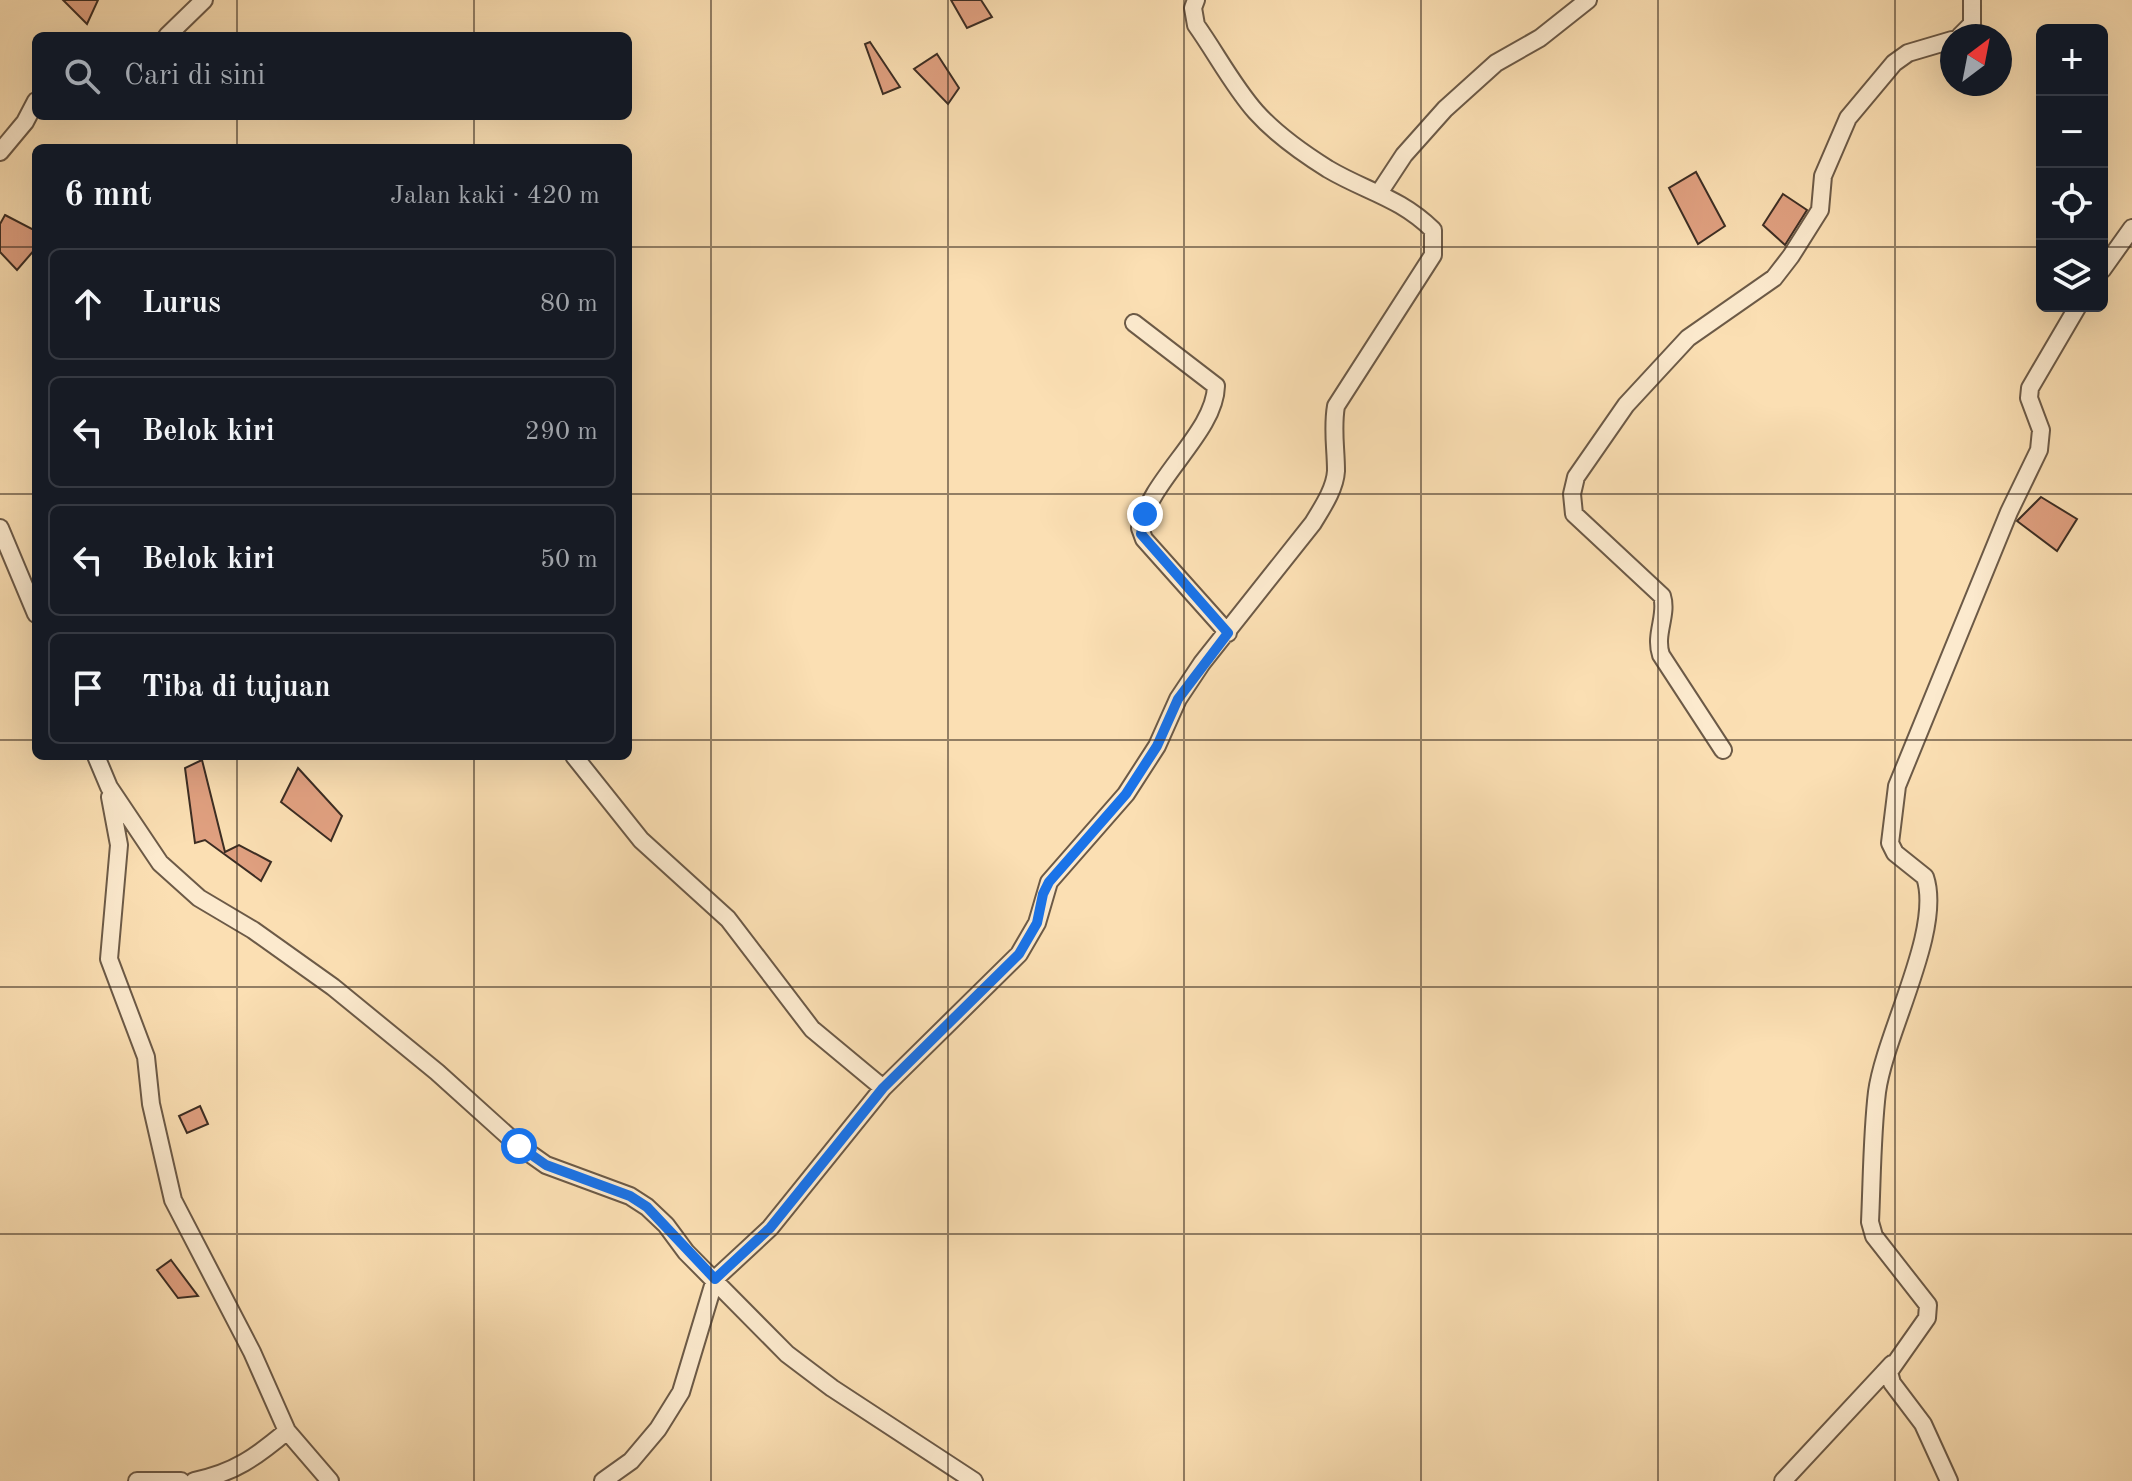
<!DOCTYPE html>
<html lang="id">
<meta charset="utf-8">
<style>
:root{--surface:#171b24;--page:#20242c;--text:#f1f3f6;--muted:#9ea1a6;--line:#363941}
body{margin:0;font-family:"Old Standard TT",serif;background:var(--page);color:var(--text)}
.controls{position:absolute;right:24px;top:24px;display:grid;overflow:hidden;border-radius:12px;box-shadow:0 8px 32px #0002}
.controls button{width:72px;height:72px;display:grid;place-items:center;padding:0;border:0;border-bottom:2px solid var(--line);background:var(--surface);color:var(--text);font:40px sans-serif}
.compass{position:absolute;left:1940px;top:24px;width:72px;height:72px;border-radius:50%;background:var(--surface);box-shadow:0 8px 32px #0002;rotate:32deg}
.stop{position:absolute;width:24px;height:24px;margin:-18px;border:6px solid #1a73e8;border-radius:50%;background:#fff}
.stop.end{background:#1a73e8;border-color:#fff;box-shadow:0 2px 8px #0008}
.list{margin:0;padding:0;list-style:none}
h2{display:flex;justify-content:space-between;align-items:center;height:104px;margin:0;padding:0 32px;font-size:34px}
h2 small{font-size:26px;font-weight:400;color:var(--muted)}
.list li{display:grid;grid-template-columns:52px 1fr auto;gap:24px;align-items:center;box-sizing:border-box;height:112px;margin:0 16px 16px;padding:0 16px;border:2px solid var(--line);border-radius:12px}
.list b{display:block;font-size:30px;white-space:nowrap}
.list em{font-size:26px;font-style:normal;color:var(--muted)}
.icon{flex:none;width:44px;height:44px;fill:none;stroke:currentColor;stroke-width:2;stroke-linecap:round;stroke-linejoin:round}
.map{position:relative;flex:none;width:2132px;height:1481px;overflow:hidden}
.search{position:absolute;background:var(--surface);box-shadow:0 8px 32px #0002;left:32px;top:32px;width:600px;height:88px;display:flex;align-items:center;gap:20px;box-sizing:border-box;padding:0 28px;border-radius:12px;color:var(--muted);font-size:30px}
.panel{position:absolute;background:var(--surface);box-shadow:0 8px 32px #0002;left:32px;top:144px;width:600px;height:616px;border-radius:12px}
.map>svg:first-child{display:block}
</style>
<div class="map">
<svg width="2132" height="1481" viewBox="0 0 2132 1481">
<rect width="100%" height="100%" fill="#fbdfb3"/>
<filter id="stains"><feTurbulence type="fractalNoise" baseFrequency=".0025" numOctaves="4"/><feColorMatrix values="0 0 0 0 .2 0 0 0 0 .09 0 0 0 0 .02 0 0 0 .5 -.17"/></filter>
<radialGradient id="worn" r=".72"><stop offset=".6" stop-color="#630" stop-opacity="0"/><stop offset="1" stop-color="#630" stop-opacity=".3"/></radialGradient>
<path fill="#e0a080" stroke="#3c2d23" stroke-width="2" d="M63,0H98L87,24Z
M951,0H981L992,17L967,28Z
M870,42L900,87L883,94L865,44Z
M937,54L959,88L948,104L914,69Z
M1696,172L1725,226L1698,244L1669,188Z
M1783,194L1807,210L1785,245L1763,225Z
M5,215L36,231V248L17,270L0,252V224Z
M2041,497L2077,519L2057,551L2017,521Z
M202,760L225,852L239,845L271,862L261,881L205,840L195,843L185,768Z
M298,768L342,816L331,841L281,802Z
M200,1106L208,1124L187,1133L179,1116Z
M171,1260L198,1296L178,1298L157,1270Z"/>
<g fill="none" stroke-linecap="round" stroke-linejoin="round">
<g stroke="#6c5a47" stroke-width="20">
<path id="street" d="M167,36L204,0
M1960,36L1972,24V0
M0,152L25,122L36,101
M1379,193L1404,155L1445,109L1496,63L1540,38L1588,0
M2102,270L2132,228
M1134,323L1216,386C1215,432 1151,478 1140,528L1144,539L1228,633
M0,528L36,614
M1723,750L1661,655C1654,634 1668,615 1662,596L1574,514L1572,494L1576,477L1626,405L1688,338L1774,278L1791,256L1820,210L1823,176L1848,118L1894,63L1908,53L1952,40
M96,756L109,787L160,863L199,898L253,930L333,987L437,1072L519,1146L546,1165L630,1196L647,1207L666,1225L686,1252L787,1354L832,1388L974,1481
M574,756L641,840L728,919L812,1029L883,1088
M110,797L119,845L109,959L146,1057L151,1104L173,1200L252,1352L287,1431L330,1481
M137,1481H181
M194,1481C234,1473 256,1457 287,1431
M603,1481L631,1461L658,1429L681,1392L715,1279L770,1228L883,1088L1019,954L1037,923L1049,882L1126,794L1157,746L1178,699L1202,663L1313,523C1322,508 1335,489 1336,471C1336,448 1332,429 1336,406L1433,255V230C1399,197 1367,192 1328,169C1304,154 1274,132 1256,112C1233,86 1216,53 1196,25L1193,8L1196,0
M1783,1481L1892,1364
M1949,1481L1923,1424L1892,1383L1889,1372L1927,1318L1928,1305L1874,1236L1870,1222C1872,1179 1872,1134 1877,1092C1885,1033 1943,930 1925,877L1895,853L1890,843L1897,786L2009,512L2039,450L2041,430L2029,398L2030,388L2078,306"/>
</g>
<use href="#street" stroke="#fceace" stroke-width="16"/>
</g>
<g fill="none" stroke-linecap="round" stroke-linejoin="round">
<path stroke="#1a73e8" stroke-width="10" d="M519,1146L546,1165L630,1196L647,1207L715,1279L770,1228L883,1088L1019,954L1037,923L1043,894L1049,882L1126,794L1157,746L1178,699L1228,633L1141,534L1145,514"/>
</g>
<path fill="none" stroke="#3c2d23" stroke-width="2" stroke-opacity="0.55" d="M237,0V36M474,0V36M711,0V1481M948,0V1481M1184,0V1481M1421,0V1481M1658,0V1481M1895,0V1481M237,116V148M474,116V148M0,247H36M628,247H2042M2102,247H2132M0,494H36M628,494H2132M0,740H36M628,740H2132M237,756V1481M474,756V1481M0,987H2132M0,1234H2132"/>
<rect width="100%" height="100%" filter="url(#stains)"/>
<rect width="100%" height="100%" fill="url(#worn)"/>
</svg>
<div class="controls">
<button>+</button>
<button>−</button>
<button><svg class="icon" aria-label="locate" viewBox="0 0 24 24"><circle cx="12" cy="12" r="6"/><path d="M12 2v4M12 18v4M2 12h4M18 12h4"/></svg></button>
<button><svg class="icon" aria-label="layers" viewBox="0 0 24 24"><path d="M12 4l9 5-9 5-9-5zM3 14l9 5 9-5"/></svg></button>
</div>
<svg class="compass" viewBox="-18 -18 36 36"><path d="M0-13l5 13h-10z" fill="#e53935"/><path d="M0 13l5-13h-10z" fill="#9ea1a6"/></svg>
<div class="stop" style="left:519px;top:1146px"></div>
<div class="stop end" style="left:1145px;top:514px"></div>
<div class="search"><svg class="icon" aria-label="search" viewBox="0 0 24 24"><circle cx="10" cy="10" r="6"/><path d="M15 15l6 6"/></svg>Cari di sini</div>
<section class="panel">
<h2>6 mnt<small>Jalan kaki · 420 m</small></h2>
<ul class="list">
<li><svg class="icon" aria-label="ahead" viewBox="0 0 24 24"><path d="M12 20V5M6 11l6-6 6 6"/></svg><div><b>Lurus</b></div><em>80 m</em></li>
<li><svg class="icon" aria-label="left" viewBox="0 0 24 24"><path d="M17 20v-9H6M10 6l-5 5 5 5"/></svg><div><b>Belok kiri</b></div><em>290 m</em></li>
<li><svg class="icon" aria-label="left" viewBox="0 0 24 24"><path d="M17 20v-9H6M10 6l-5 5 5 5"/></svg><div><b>Belok kiri</b></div><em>50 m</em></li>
<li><svg class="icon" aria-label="arrive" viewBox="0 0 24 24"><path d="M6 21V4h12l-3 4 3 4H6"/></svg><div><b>Tiba di tujuan</b></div></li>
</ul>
</section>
</div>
